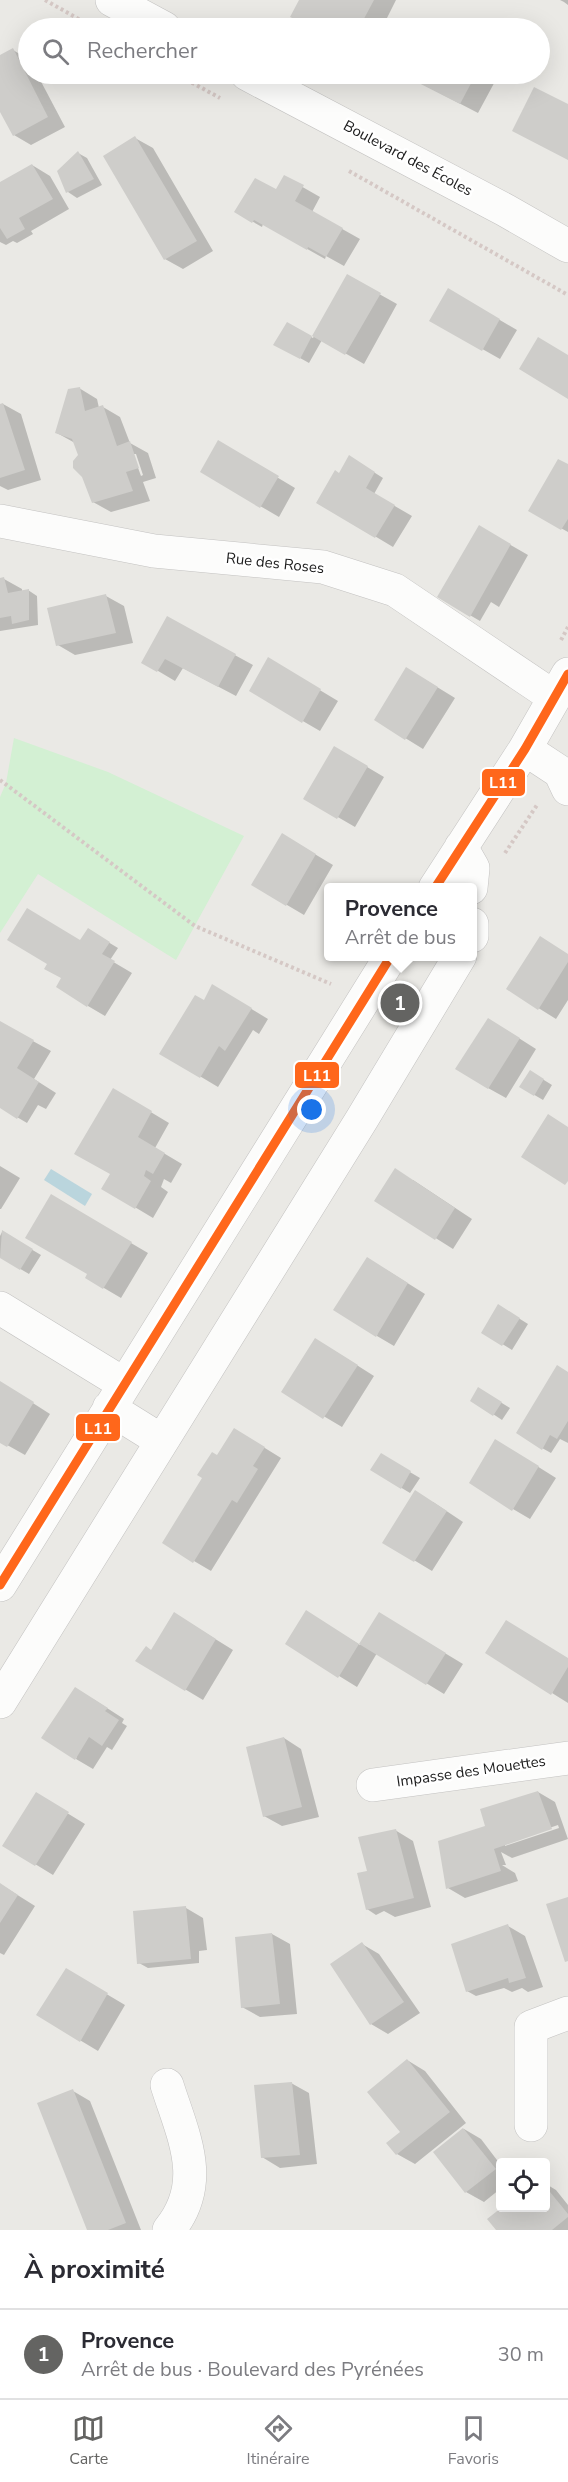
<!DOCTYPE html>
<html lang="fr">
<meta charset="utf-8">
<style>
:root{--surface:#fff;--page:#f7f7f7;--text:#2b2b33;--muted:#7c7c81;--line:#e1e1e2;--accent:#646462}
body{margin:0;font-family:"Nunito Sans",sans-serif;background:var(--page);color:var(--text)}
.controls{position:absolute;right:18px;bottom:18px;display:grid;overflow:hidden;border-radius:6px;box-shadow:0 6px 24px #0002}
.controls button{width:54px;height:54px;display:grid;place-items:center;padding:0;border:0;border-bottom:2px solid var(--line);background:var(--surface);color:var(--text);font:30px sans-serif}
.you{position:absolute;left:312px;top:1110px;width:21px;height:21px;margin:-15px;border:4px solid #fff;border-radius:50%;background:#1a73e8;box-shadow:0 0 0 9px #1a73e833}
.badge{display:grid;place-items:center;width:39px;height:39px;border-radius:50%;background:var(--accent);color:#fff;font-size:20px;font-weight:700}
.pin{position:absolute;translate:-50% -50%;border:3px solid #fff;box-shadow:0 2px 6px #0006}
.popup{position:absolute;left:324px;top:883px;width:153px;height:78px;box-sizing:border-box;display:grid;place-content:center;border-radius:6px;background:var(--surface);filter:drop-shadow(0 2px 4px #0005);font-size:20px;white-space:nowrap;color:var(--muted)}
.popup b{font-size:22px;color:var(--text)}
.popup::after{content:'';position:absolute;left:50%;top:100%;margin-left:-12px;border:12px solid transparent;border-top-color:var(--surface)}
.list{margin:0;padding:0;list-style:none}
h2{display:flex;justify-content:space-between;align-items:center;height:78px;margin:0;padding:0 24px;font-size:26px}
h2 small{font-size:20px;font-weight:400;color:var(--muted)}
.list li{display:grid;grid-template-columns:39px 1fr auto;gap:18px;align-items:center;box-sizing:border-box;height:90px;padding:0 24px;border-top:2px solid var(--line)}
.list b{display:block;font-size:22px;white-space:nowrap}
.list p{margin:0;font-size:20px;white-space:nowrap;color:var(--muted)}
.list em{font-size:20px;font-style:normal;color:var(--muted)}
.icon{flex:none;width:33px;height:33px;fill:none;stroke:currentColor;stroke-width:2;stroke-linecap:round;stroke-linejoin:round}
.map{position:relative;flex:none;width:568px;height:2230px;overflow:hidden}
.search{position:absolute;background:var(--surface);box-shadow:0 6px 24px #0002;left:18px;right:18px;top:18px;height:66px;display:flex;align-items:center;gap:15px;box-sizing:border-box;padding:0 21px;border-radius:33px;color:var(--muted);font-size:22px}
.sheet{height:168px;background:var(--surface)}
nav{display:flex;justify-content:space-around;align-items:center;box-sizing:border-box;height:84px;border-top:2px solid var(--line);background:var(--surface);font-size:16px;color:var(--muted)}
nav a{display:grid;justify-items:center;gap:3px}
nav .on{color:var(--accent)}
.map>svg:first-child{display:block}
</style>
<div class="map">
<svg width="568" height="2230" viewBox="0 0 568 2230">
<rect width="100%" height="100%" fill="#eae9e5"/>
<path fill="#d3f0d3" d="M14,738L108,772L244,836L176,960L38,874L0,933V797L6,783Z"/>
<path fill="#bad5dd" d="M51,1169L92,1194L85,1206L44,1180Z"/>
<path fill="#0003" fill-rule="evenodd" d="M301,0H396L382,28H314L292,16Z
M560,0H568V5L564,2Z
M13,50L28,59V74H37L65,127L31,145L14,135L0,109V56Z
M403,74H499L478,113Z
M135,138L153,148L213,251L183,269L165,259Z
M78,153L87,158L102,185L77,198L68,192L59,171Z
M32,165L50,176L69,209L31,231L33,234L17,243L13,241L6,245L0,242V184Z
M285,177L320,197L312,212L360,239L344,266L326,256L325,259L263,224L262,227L236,212L276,191Z
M347,276L397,304L364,364L322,340L309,363L275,344L288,324L313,338Z
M449,290L517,330L500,359L431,320Z
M79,388L97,399L99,408L103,407L120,417L130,443L148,453L156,478L143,482L150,501L111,512L93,502L75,443L57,433ZM133,454H136L143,475L141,476Z
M3,404L21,414L41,480L8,490L0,486V405Z
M235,452L295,488L279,517L202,472Z
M350,457L383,478L374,494L412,516L393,547L318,502L340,475Z
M568,466V532L530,511Z
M479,527L528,555L499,607L491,602L480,621L439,597Z
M4,579L22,589V592L28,590L37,596L38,625L0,631V580Z
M106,596L124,606L133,643L75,655L58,645Z
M167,618L253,665L236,696L183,668L175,681L143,662Z
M268,659L338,701L320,731L251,691Z
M424,679L455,698L423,749L376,720Z
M335,748L384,777L355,827L305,798Z
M283,835L333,865L304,915L253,885Z
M88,930L118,948L110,960L132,973L105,1016L88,1006L81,942Z
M568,955V1000L556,1019L508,989Z
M230,996L268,1019L259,1034L253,1030L218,1087L161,1053L204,1002Z
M0,1023L51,1051L34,1079L56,1093L46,1109L38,1105L27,1123L0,1107Z
M506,1030L536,1049L506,1098L488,1088Z
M531,1072L552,1085L543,1100L521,1087Z
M114,1090L169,1123L155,1148L182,1164L171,1183L164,1179L161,1187L168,1192L153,1218L103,1188L112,1173Z
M0,1166L20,1178L1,1209H0Z
M413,1180L472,1219L453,1249L377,1201Z
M51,1196L148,1253L121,1298L87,1278L89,1274Z
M2,1232L41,1255L29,1274L0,1257V1236Z
M385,1269L425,1294L394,1346L377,1336Z
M499,1306L528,1324L512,1350L483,1332Z
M333,1350L374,1376L342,1427L283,1392Z
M568,1373V1443L560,1439L551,1453L542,1448Z
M0,1382L50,1414L25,1455L0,1441Z
M479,1389L510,1408L502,1420L472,1400Z
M252,1440L281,1458L211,1571L194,1561L217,1457Z
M513,1451L556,1478L530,1519L513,1509Z
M381,1455L420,1478L410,1493L372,1470Z
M433,1502L463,1522L432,1571L384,1542Z
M175,1614L233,1650L203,1700L138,1661L147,1648L152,1651Z
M380,1614L463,1664L444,1694L377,1653L357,1687L287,1644L324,1623L360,1645Z
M568,1659V1703L552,1693Z
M93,1699L124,1719L122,1723L127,1726L112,1750L107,1747L93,1769L76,1759Z
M284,1738L301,1749L319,1817L282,1826L264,1816Z
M538,1792L555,1802L568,1839L512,1858L501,1852L506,1865H502L515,1873L518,1881L465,1898L448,1888ZM558,1825L559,1828L505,1846V1843Z
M54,1805L85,1824L53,1875L4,1845Z
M395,1830L413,1841L431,1907L395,1917L384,1911L376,1915L367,1909L368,1872Z
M0,1884L35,1906L4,1955L0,1953Z
M186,1908L203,1918L207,1950L199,1951V1963L148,1968L139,1963Z
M508,1926L525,1936L543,1987L528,1992L522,1988L512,1992L504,1988L476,1996L467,1991Z
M272,1934L290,1944L297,2014L260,2017L242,2007Z
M362,1944L379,1954L420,2013L388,2034L371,2024Z
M66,1970L125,2005L98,2051L38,2015Z
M407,2060L425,2071L466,2123L415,2164L397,2154L388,2143L402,2132Z
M291,2083L309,2093L317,2164L280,2168L262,2157Z
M73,2091L90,2101L141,2230H89Z
M464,2129L481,2139L500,2164V2189L484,2202L466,2192Z
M546,2184L556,2190L568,2205V2230H498L489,2219L503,2208H546Z"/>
<path fill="#cecdca" d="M299,0H374L359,28H313L290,17Z
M13,48L48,117L13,136L0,112V55Z
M401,74H476L460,104Z
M534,87L568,104V160L512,131Z
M135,136L197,241L164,260L103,156Z
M78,151L94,179L66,193L57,171Z
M32,164L53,199L19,218L25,229L7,239L0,228V182Z
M284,175L304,185L295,201L343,228L326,257L308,247L307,250L254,220L252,223L234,212L255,178L276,189Z
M347,274L381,293L345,355L312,336Z
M448,288L500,319L482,351L429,321Z
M287,322L312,336L300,359L273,345Z
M538,337L568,355V399L519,369Z
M80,387L85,411L103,405L117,446L130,441L139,468L126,472L133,491L92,503L82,477L73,468V461L78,455L72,439L55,433L68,389Z
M3,403L25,470L0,478V404Z
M218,440L279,476L260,508L200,472Z
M349,455L375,472L366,488L395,505L375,538L316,503L335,470L339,473Z
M558,459L568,464V519L561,530L528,511Z
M479,525L511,544L470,617L437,597Z
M4,577L8,593L29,589V620L12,624L11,616L0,618V578Z
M106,594L116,633L56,646L47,608Z
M167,616L236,654L218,687L165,659L157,672L141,663Z
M268,657L321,689L302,723L249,691Z
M406,667L438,687L405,740L374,720Z
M334,746L368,766L337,819L303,799Z
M282,833L316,854L286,906L251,885Z
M27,908L80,940L88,928L110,942L102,954L115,961L87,1007L56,987L61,978L44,969L47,964L7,940Z
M540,936L568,954V962L538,1010L506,989Z
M212,984L252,1008L225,1051L219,1046L200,1078L159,1054L195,995L204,1000Z
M488,1018L520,1038L488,1089L455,1069Z
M0,1021L34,1040L17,1068L39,1082L17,1119L0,1108Z
M530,1070L544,1079L534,1096L519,1087Z
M113,1088L152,1111L138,1137L165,1153L153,1174L146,1170L144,1176L151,1181L135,1209L101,1189L110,1174L74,1154Z
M548,1114L568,1127V1181L565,1185L521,1157Z
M395,1168L455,1208L435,1240L374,1201Z
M51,1194L132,1242L103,1289L85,1278L87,1274L25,1238Z
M2,1230L33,1249L20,1270L0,1258Z
M367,1257L408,1283L376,1337L333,1310Z
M498,1304L520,1318L502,1346L481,1333Z
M315,1338L358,1365L323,1419L281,1392Z
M557,1365L568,1372V1421L557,1439L550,1435L542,1450L516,1433Z
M0,1381L34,1402L7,1447L0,1443Z
M478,1387L502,1402L493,1416L470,1401Z
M234,1428L265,1447L253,1466L258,1469L237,1503L232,1500L193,1563L162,1543L202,1478L197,1475L212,1452L217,1455Z
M495,1439L539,1466L512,1511L469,1483Z
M381,1453L411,1471L401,1489L370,1470Z
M415,1490L447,1511L414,1562L382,1543Z
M306,1610L359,1644L338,1678L285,1644Z
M174,1612L216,1639L185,1691L135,1661L146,1646L151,1650Z
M379,1612L446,1653L426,1685L359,1644Z
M506,1620L568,1658V1667L551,1695L485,1653Z
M75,1687L108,1708L105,1711L119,1720L102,1746L89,1737L75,1760L41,1738Z
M284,1737L302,1807L263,1817L246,1747Z
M538,1791L552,1829L494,1849L501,1871L446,1889L438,1841L485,1826L480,1809Z
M36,1792L69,1812L35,1866L2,1846Z
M396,1829L414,1898L366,1910L357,1873L367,1871L358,1837Z
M0,1883L18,1895L0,1923Z
M568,1897V1961L565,1962L546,1904Z
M186,1906L191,1959L137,1964L133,1911Z
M508,1924L526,1978L509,1983L508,1978L466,1992L451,1944Z
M272,1933L280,2004L241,2008L235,1937Z
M362,1942L404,2002L370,2025L330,1964Z
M66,1968L108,1993L80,2042L36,2015Z
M407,2059L450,2112L396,2155L386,2143L400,2132L367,2092Z
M292,2082L300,2155L261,2158L254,2085Z
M73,2089L126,2223L108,2230H87L37,2103Z
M463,2128L496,2169L465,2193L433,2152Z
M546,2187L568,2214V2217L552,2230H496L487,2219L501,2208H546Z"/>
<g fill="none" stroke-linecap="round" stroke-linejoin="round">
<g stroke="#c3c2c1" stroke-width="34">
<path id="minor" d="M112,0L164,28
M247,74L505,210L568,246
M0,521L154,551L323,567L395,590L554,697
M525,749L560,772L568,789
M461,847L473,868L471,888
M435,888L525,749L568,674
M472,924V936
M0,1308L124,1384
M109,1408L162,1441
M0,1585L391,956
M0,1702L362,1119L460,956
M373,1785L568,1758
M167,2085C183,2136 208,2182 169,2230
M531,2125V2027L568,2013"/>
</g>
<path stroke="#d5c8c5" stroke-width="4" stroke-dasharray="3 3" stroke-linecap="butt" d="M45,0L84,22
M176,74L220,98
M349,171L568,295
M561,640L568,627
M0,780L195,926L331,984
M505,853L537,805"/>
<use href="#minor" stroke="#fcfcfb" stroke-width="33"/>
<g stroke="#fff" stroke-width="14">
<path id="bus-1" d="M435,888L525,749L568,674
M0,1585L391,956"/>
</g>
<use href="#bus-1" stroke="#ff671b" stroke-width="9"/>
</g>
<g text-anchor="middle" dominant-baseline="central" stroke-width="5" stroke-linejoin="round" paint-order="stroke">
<g font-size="15" fill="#1c1c1c" stroke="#fff">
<text transform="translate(408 158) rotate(28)">Boulevard des Écoles</text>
<text transform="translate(275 563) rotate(6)">Rue des Roses</text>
<text transform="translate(471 1771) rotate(-8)">Impasse des Mouettes</text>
</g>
</g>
<g stroke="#fff" stroke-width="2">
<rect x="481" y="768" width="45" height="29" rx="6" fill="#ff671b"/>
<rect x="294" y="1061" width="46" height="28" rx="6" fill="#ff671b"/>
<rect x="75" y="1413" width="46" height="29" rx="6" fill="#ff671b"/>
</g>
<g font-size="16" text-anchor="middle" font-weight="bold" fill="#fff">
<text x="503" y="788">L11</text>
<text x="317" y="1081">L11</text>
<text x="98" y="1434">L11</text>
</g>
</svg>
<div class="controls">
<button><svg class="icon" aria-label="locate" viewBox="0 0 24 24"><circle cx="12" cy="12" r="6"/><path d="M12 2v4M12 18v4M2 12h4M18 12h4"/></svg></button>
</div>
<div class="you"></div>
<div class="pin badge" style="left:400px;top:1003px">1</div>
<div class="popup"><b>Provence</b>Arrêt de bus</div>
<div class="search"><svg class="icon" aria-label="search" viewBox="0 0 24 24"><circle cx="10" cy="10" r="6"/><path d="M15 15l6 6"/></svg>Rechercher</div>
</div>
<section class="sheet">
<h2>À proximité<small></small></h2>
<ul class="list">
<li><span class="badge">1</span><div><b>Provence</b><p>Arrêt de bus · Boulevard des Pyrénées</p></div><em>30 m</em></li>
</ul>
</section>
<nav>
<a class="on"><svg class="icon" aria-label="map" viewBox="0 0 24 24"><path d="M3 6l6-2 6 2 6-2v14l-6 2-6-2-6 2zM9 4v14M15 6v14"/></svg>Carte</a>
<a><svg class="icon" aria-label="directions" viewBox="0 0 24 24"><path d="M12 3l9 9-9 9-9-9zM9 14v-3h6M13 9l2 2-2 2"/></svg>Itinéraire</a>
<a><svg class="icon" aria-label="saved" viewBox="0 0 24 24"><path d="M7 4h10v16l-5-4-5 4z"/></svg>Favoris</a>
</nav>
